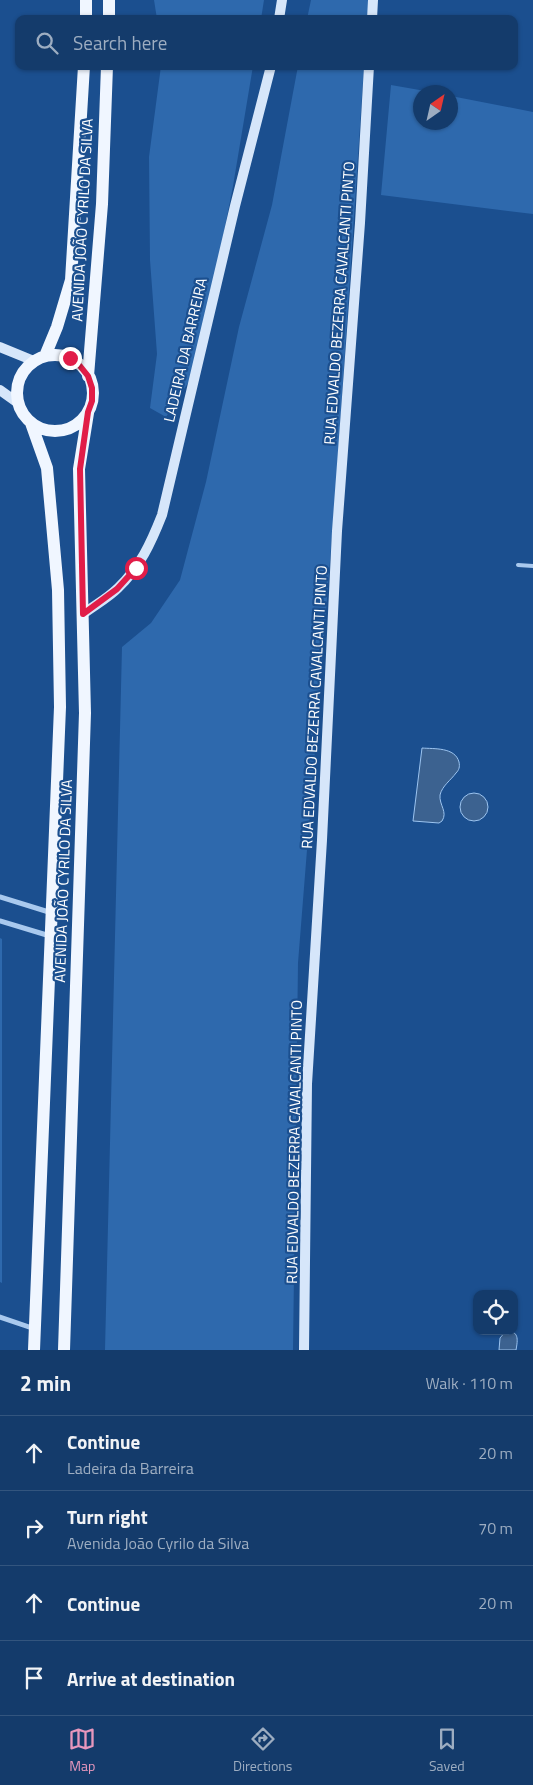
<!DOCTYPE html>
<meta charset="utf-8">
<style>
:root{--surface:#143b6b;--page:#214673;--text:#f1f3f6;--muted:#9dadc1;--line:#33557e;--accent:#e797bd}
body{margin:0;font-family:"Titillium Web",sans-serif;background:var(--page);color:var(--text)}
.controls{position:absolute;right:15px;bottom:15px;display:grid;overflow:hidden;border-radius:10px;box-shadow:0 1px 4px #0004}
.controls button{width:45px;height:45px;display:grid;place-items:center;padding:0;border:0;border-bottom:1px solid var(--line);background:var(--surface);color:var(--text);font:25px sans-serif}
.compass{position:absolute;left:413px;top:85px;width:45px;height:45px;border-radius:50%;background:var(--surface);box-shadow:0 1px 4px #0004;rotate:34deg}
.stop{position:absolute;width:15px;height:15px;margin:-11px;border:4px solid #e11d48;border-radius:50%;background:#fff}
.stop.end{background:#e11d48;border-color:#fff;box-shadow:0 1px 5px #0008}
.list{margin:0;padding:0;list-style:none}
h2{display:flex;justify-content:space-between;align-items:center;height:65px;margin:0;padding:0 20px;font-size:21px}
h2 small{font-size:16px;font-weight:400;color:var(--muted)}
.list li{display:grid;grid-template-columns:32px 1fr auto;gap:15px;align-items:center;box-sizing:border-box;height:75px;padding:0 20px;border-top:1px solid var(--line)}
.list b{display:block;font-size:19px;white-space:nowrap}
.list p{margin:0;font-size:16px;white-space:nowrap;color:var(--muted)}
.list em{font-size:16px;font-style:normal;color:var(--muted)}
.icon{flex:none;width:28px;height:28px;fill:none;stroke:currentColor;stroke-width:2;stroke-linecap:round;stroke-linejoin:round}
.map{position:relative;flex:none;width:533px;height:1350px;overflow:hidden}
.search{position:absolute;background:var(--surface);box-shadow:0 1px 4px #0004;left:15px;right:15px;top:15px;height:55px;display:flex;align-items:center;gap:12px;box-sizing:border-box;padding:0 18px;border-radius:10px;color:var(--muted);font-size:19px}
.sheet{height:365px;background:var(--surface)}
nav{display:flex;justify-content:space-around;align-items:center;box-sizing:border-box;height:70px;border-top:1px solid var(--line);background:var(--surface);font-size:14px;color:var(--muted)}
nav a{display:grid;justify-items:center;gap:2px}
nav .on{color:var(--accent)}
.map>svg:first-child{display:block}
</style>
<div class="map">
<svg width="533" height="1350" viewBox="0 0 533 1350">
<rect width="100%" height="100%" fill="#1b4f8f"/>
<path fill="#2e69ad" d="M154,0H264L261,19H157Z
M311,0H369L367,19H307Z
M161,66H253L233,186L197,369L166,417L150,408L157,354L150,260L149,157Z
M298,66H364L337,473L298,963L293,1350H105L122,647L151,623L180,580L206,482L239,327L272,205Z
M391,85L431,92H420V122H450L451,96L533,112V214L381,195Z
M0,938L2,939V1283L0,1282Z"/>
<path fill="#3c6290" stroke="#9cc4f0" d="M422,748C434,749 455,747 459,762C460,767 459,770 456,773C451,780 442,786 440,795C439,805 448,812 442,821L439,823L413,821Z
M460 807a14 14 0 1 1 28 0a14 14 0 1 1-28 0Z
M506,1331C519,1331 518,1339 516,1350H499L500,1338Z"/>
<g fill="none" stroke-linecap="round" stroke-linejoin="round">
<path stroke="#a9c9ee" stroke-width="4" d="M518,565L533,566"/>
<path stroke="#a9c9ee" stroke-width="5" d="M0,897L52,913
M0,921L50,936
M0,1317L35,1329"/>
<path stroke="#d6e6fa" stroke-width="10" d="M279,19L282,0
M372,19L373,0
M0,347L34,361
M0,390L18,403
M83,614C95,605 108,598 118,588C140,567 151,543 162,515L235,206L271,66
M304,1350L307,1084L322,840L337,531L360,223L369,66"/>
<path stroke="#f0f6ff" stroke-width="12" d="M86,19V0
M109,19V0
M17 393a38 38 0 1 1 76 0a38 38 0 1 1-76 0Z
M45,356L57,327L71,280L84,66
M88,376L102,204L107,66
M31,423L47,468L58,590L60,707L34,1350
M64,1350L85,713L79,469L88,413"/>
</g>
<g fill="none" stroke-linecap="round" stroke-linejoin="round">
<path stroke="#e11d48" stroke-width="6" d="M70,358L80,366L88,376L92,388V401L88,412L80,469L83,614L117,589L136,568"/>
</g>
<g text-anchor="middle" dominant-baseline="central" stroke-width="4.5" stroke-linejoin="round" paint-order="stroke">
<g font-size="15" fill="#fff" stroke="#1b4f8f">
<text transform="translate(82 220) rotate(-87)">AVENIDA JOÃO CYRILO DA SILVA</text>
<text transform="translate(339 303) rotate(-86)">RUA EDVALDO BEZERRA CAVALCANTI PINTO</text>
<text transform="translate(185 350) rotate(-77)">LADEIRA DA BARREIRA</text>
<text transform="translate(314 707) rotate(-87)">RUA EDVALDO BEZERRA CAVALCANTI PINTO</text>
<text transform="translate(63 881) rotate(-88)">AVENIDA JOÃO CYRILO DA SILVA</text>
<text transform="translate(294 1142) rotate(-89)">RUA EDVALDO BEZERRA CAVALCANTI PINTO</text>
</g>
</g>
</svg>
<div class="controls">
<button><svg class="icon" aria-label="locate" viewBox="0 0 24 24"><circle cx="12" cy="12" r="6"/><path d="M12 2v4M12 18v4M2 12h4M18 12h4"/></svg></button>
</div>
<svg class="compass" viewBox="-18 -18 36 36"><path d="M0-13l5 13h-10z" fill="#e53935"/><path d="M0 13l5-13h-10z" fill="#9dadc1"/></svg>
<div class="stop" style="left:136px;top:568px"></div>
<div class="stop end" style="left:70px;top:358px"></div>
<div class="search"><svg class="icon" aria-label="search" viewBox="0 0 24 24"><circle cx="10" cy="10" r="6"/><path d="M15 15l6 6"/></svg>Search here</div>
</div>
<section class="sheet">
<h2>2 min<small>Walk · 110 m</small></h2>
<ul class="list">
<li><svg class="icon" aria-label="ahead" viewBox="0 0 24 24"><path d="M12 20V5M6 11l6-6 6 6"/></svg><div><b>Continue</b><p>Ladeira da Barreira</p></div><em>20 m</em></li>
<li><svg class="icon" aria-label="right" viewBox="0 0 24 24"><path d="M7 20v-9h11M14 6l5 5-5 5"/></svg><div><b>Turn right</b><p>Avenida João Cyrilo da Silva</p></div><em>70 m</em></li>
<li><svg class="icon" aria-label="ahead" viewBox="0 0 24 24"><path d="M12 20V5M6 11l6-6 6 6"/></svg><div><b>Continue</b></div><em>20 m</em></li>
<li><svg class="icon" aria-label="arrive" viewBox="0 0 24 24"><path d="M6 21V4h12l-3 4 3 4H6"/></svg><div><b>Arrive at destination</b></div></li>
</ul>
</section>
<nav>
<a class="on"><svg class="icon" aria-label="map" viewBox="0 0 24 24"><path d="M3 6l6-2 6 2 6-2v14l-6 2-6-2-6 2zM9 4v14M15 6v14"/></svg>Map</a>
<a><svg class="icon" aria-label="directions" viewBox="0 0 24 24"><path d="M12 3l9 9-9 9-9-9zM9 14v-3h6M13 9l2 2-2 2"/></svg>Directions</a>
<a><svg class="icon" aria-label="saved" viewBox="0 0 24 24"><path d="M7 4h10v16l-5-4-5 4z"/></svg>Saved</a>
</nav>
